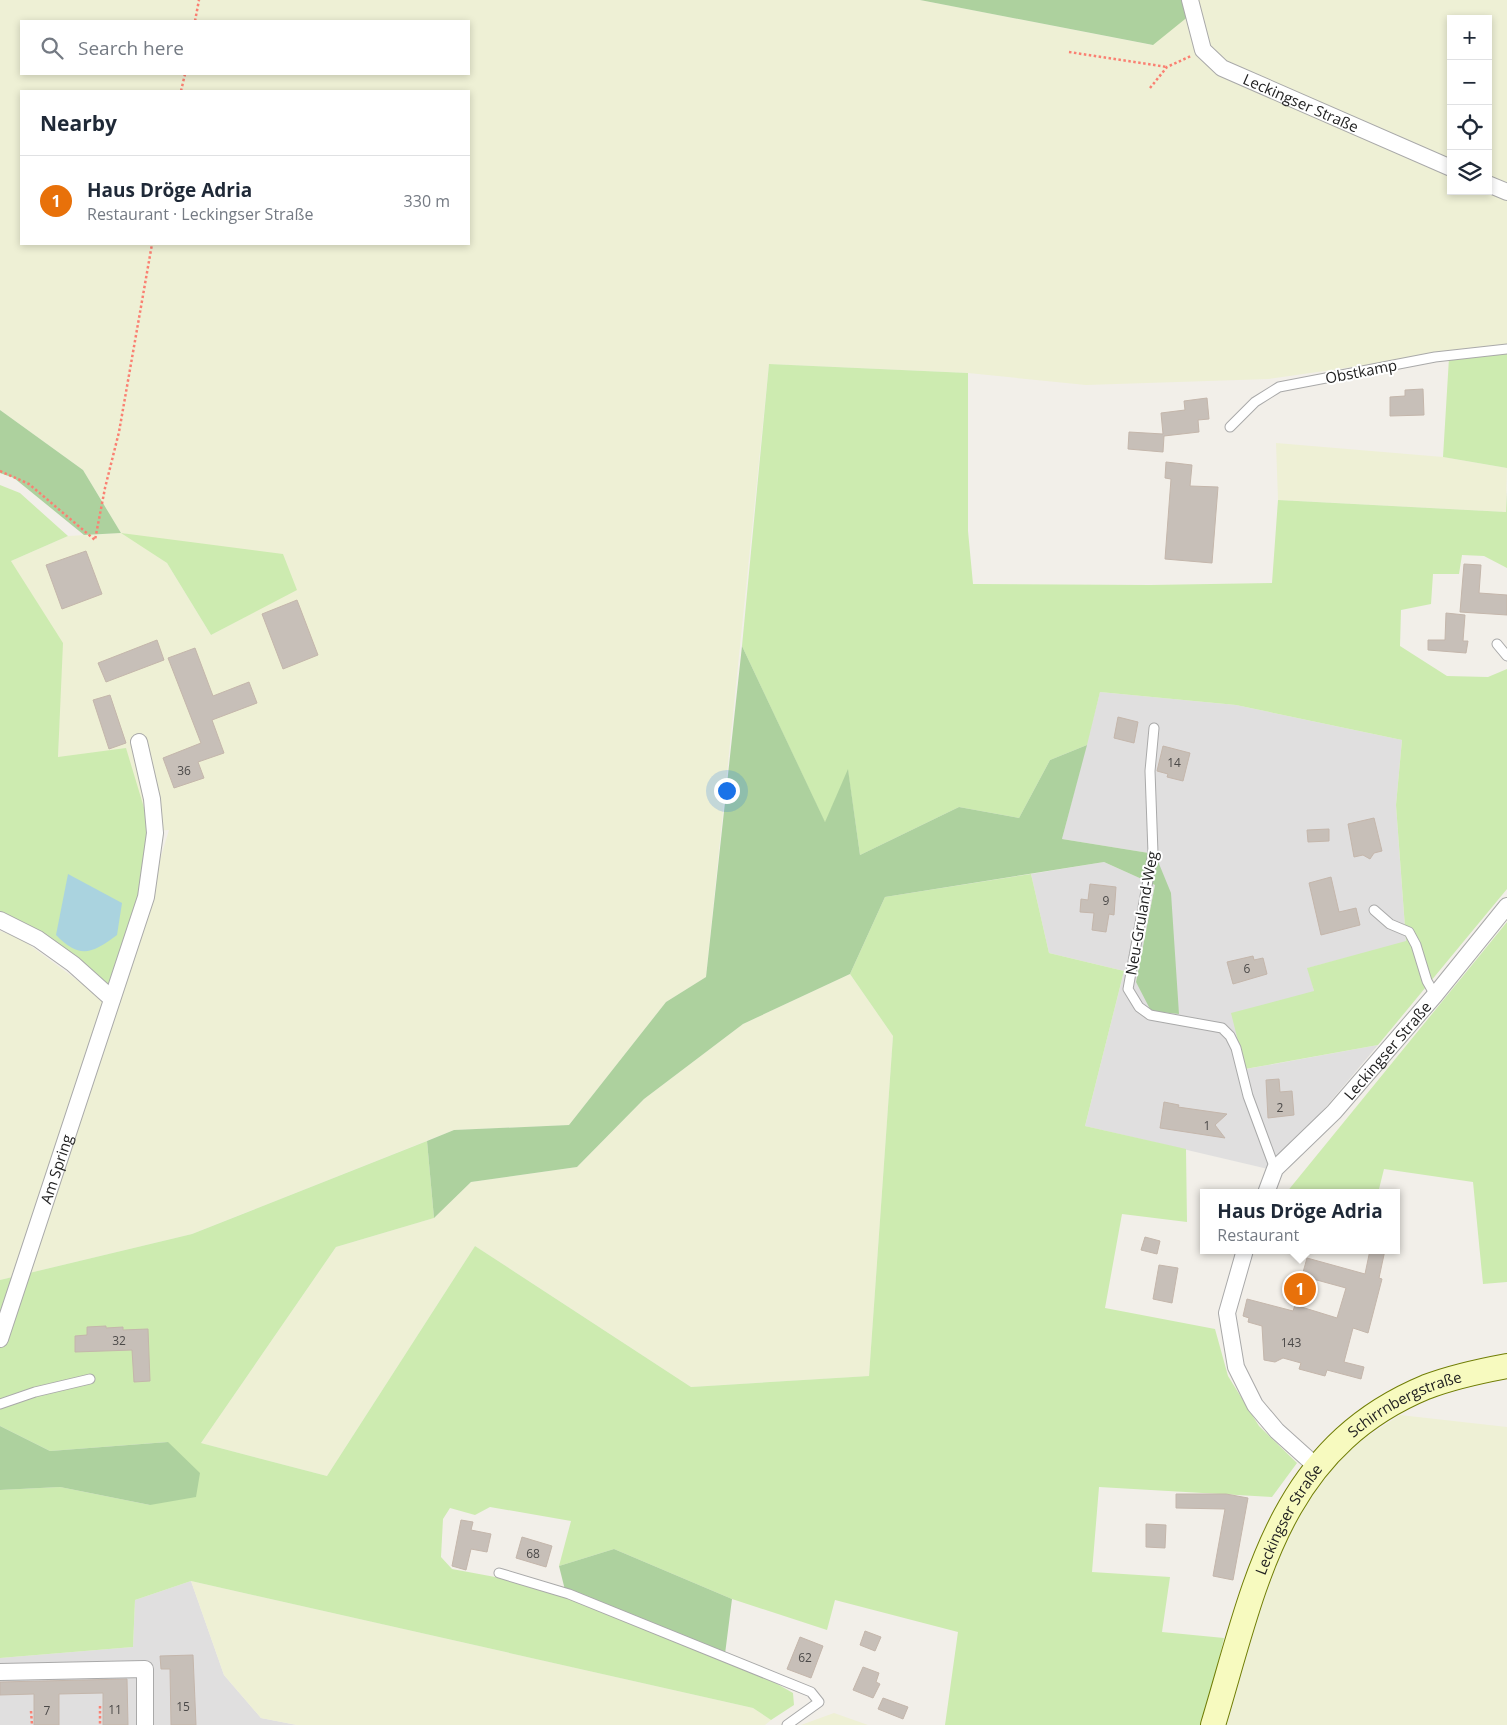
<!DOCTYPE html>
<meta charset="utf-8">
<style>
:root{--surface:#fff;--page:#f6f6f7;--text:#1f2937;--muted:#747a83;--line:#e0e1e3;--accent:#0f766e}
body{margin:0;font-family:"Open Sans",sans-serif;background:var(--page);color:var(--text)}
.controls{position:absolute;right:15px;top:15px;display:grid;overflow:hidden;border-radius:0px;box-shadow:0 2px 8px #0003}
.controls button{width:45px;height:45px;display:grid;place-items:center;padding:0;border:0;border-bottom:1px solid var(--line);background:var(--surface);color:var(--text);font:25px sans-serif}
.you{position:absolute;left:726px;top:790px;width:18px;height:18px;margin:-12px;border:4px solid #fff;border-radius:50%;background:#1a73e8;box-shadow:0 0 0 8px #1a73e833}
.badge{display:grid;place-items:center;width:32px;height:32px;border-radius:50%;background:var(--accent);color:#fff;font-size:16px;font-weight:700}
.pin{position:absolute;translate:-50% -50%;border:2px solid #fff;box-shadow:0 1px 5px #0006}
.popup{position:absolute;left:1200px;top:1189px;width:200px;height:65px;box-sizing:border-box;display:grid;place-content:center;border-radius:0px;background:var(--surface);filter:drop-shadow(0 1px 4px #0005);font-size:16px;white-space:nowrap;color:var(--muted)}
.popup b{font-size:19px;color:var(--text)}
.popup::after{content:'';position:absolute;left:50%;top:100%;margin-left:-10px;border:10px solid transparent;border-top-color:var(--surface)}
.list{margin:0;padding:0;list-style:none}
h2{display:flex;justify-content:space-between;align-items:center;height:65px;margin:0;padding:0 20px;font-size:21px}
h2 small{font-size:16px;font-weight:400;color:var(--muted)}
.list li{display:grid;grid-template-columns:32px 1fr auto;gap:15px;align-items:center;box-sizing:border-box;height:90px;padding:0 20px;border-top:1px solid var(--line)}
.list b{display:block;font-size:19px;white-space:nowrap}
.list p{margin:0;font-size:16px;white-space:nowrap;color:var(--muted)}
.list em{font-size:16px;font-style:normal;color:var(--muted)}
.icon{flex:none;width:28px;height:28px;fill:none;stroke:currentColor;stroke-width:2;stroke-linecap:round;stroke-linejoin:round}
.map{position:relative;flex:none;width:1507px;height:1725px;overflow:hidden}
.search{position:absolute;background:var(--surface);box-shadow:0 2px 8px #0003;left:20px;top:20px;width:450px;height:55px;display:flex;align-items:center;gap:12px;box-sizing:border-box;padding:0 18px;border-radius:0px;color:var(--muted);font-size:19px}
.panel{position:absolute;background:var(--surface);box-shadow:0 2px 8px #0003;left:20px;top:90px;width:450px;height:155px;border-radius:0px}
.map>svg:first-child{display:block}
</style>
<div class="map">
<svg width="1507" height="1725" viewBox="0 0 1507 1725">
<rect width="100%" height="100%" fill="#f2efe9"/>
<path fill="#e0dfdf" d="M1100,692L1236,705L1402,740L1396,805L1406,942L1308,968L1314,991L1246,1069L1378,1045L1304,1133L1268,1169L1085,1126L1124,971L1049,953L1031,874L1104,862L1155,885L1136,982L1179,1014L1155,854L1062,839Z
M191,1581L224,1675L261,1718L297,1725H0V1658L133,1647L135,1600Z"/>
<path fill="#eef0d5" fill-rule="evenodd" d="M0,0H920L1152,45L1193,0H1507V345L1269,379L1086,385L968,373L769,364L706,977L666,1002L569,1125L454,1130L192,1234L0,1280V931L20,938L115,1008L169,830L151,831L58,758L62,643L11,561L68,536L121,533L83,470L0,410ZM1451,19H1488V191H1451ZM21,21H469V74H21ZM21,91H469V244H21ZM123,533L297,589L211,635L167,563Z
M1276,443L1443,457L1507,468L1506,512L1278,500Z
M850,974L893,1036L869,1376L691,1387L475,1246L327,1476L201,1443L336,1247L434,1218L471,1182L577,1167L644,1099L743,1024Z
M1400,1415L1507,1427V1725H1224L1276,1558L1313,1490L1351,1447Z
M191,1581L753,1708L771,1720L765,1725H297L261,1718L224,1675Z
M834,1713L868,1725H801Z"/>
<path fill="#cdebb0" d="M1507,352V468L1443,457L1449,358Z
M769,364L968,373V531L973,584L1150,585L1272,583L1278,500L1506,512L1507,491V568L1484,556L1462,555L1459,574H1433L1431,604L1401,610L1400,646L1447,676L1488,677L1507,669V889L1378,1045L1245,1069L1231,1013L1314,991L1307,968L1406,941L1396,805L1402,740L1236,705L1100,692L1087,745L1050,760L1019,818L959,807L860,855L848,771L825,823L742,646Z
M0,485L20,493L68,536L11,561L63,643L58,757L126,748L151,831L141,896L111,987L0,920Z
M121,533L283,554L297,590L211,635L167,563Z
M1031,874L1049,953L1124,971L1085,1126L1186,1149L1187,1222L1122,1214L1105,1308L1215,1329L1228,1376L1259,1426L1297,1463L1272,1497L1099,1487L1092,1572L1170,1577L1162,1632L1224,1638L1204,1725H945L958,1632L835,1600L827,1630L732,1599L614,1549L559,1566L571,1521L490,1507L475,1515L450,1508L443,1519L441,1557L452,1569L565,1590L725,1654L793,1693L794,1705L771,1720L753,1708L191,1581L135,1600L133,1647L0,1658V1490L60,1487L150,1505L168,1442L50,1451L0,1426V1280L192,1234L427,1141L434,1218L336,1247L201,1443L327,1476L475,1246L691,1387L869,1376L893,1036L850,974L885,897Z
M1507,922V1282L1483,1284L1473,1182L1384,1169L1378,1193H1286Z"/>
<path fill="#add19e" d="M920,0H1192L1195,11L1153,45Z
M0,410L83,470L121,533L84,535L14,478L0,473Z
M742,646L825,822L848,769L860,855L959,807L1019,818L1050,760L1087,745L1062,839L1155,854L1171,893L1179,1014L1151,1011L1136,982L1155,885L1104,862L885,897L850,974L743,1024L644,1099L577,1167L471,1182L434,1218L427,1141L454,1130L569,1125L666,1002L706,977Z
M0,1426L50,1451L168,1442L200,1473L196,1497L150,1505L60,1487L0,1490Z
M614,1549L732,1599L725,1654L565,1590L559,1566Z"/>
<path fill="#aad3df" d="M68,874L122,903L117,935C92,954 79,959 56,935Z"/>
<path fill="#c7bfb8" stroke="#c4b6ab" d="M1423,389L1424,415L1390,416V397L1405,396V390Z
M1207,398L1209,419L1198,420L1199,432L1164,436L1163,452L1128,449L1129,432L1163,434L1161,413L1185,410L1184,401Z
M1166,462L1192,465L1190,486L1218,487L1212,563L1165,559L1171,479L1165,478Z
M86,551L102,594L62,609L46,565Z
M1464,564L1481,565L1479,593L1507,595V615L1460,612Z
M297,600L318,655L283,669L262,614Z
M1446,613L1465,615L1463,641H1468L1466,653L1428,650V640H1445Z
M157,640L164,660L106,682L98,663Z
M195,648L213,696L249,682L257,703L212,720L224,753L198,762L204,778L174,788L163,758L201,743L168,658Z
M110,695L126,743L109,749L93,700Z
M1118,717L1138,722L1134,743L1114,738Z
M1163,746L1190,753L1183,781L1167,777L1168,774L1157,771Z
M1374,818L1382,851L1374,853L1370,859L1363,855L1354,857L1348,824Z
M1329,829V841L1308,842L1307,830Z
M1331,877L1339,912L1356,908L1360,925L1321,935L1309,883Z
M1090,884L1116,887L1114,915L1109,914L1106,932L1092,930L1094,913L1080,912L1081,899L1088,900Z
M1253,956L1254,960L1263,958L1267,974L1233,984L1227,962Z
M1279,1079L1280,1092L1292,1091L1294,1115L1268,1118L1266,1080Z
M1164,1102L1179,1105L1178,1107L1227,1114L1215,1125L1225,1138L1160,1128Z
M1145,1237L1160,1241L1157,1254L1141,1250Z
M1370,1250H1385L1379,1278L1382,1279L1368,1333L1353,1328L1344,1362L1364,1367L1361,1379L1327,1370L1325,1376L1299,1369L1301,1363L1283,1358L1275,1362L1264,1360L1262,1326L1248,1322L1249,1318L1243,1316L1247,1299L1293,1311L1295,1305L1337,1318L1346,1288L1302,1276L1307,1258L1365,1274Z
M1159,1265L1178,1268L1172,1303L1153,1299Z
M106,1326V1328L123,1327V1330L148,1329L150,1381L134,1382L132,1350L75,1352V1336L87,1335V1327Z
M1176,1494H1226L1248,1498L1233,1580L1213,1576L1225,1509L1176,1508Z
M461,1520L473,1522L471,1530L491,1534L487,1552L471,1549L466,1570L452,1566Z
M1146,1524L1166,1525L1165,1548L1146,1547Z
M522,1537L552,1546L546,1567L516,1558Z
M865,1631L881,1637L875,1651L860,1645Z
M800,1637L823,1646L811,1678L787,1669Z
M193,1655L196,1725H171L170,1669H161L160,1656Z
M863,1667L879,1673L876,1682L880,1684L873,1698L853,1690Z
M127,1679L128,1725H103V1693L59,1694V1725H34V1694L0,1695V1682Z
M883,1698L908,1707L903,1719L878,1709Z"/>
<g fill="none" stroke-linecap="round" stroke-linejoin="round">
<g stroke="#a9a9a9" stroke-width="11">
<path id="lane" d="M1230,427L1255,402L1279,387L1435,357L1507,349
M1497,644L1507,656
M1154,728L1150,771L1153,853L1128,989L1139,1007L1150,1015L1222,1028L1230,1036L1236,1048L1248,1096L1275,1169
M1374,910L1390,924L1409,932L1416,945L1427,981L1435,995
M0,1404L35,1392L90,1379
M499,1573L569,1594L811,1692L819,1702L787,1725"/>
</g>
<g stroke="#a9a9a9" stroke-width="18">
<g id="street">
<path id="s1" d="M1190,0L1203,50L1222,68L1451,168"/>
<path d="M1488,184L1507,192"/>
<path d="M0,920L38,939L73,964L112,999"/>
<path id="s2" d="M1266,1193L1275,1169L1334,1112L1435,995L1507,906"/>
<path d="M1245,1250L1227,1313L1236,1367L1255,1405L1277,1431L1317,1467"/>
<path id="s3" d="M0,1339L146,897L155,833L152,799L139,742"/>
<path d="M0,1672L145,1669V1725"/>
</g>
</g>
<g stroke="#707d05" stroke-width="26">
<g id="secondary">
<path id="s4" d="M1213,1725C1255,1586 1277,1449 1426,1387C1452,1377 1480,1371 1507,1366"/>
</g>
</g>
<path stroke="#fa8072" stroke-width="2.5" stroke-dasharray="2.5 2.5" stroke-linecap="butt" d="M195,21L199,0
M1069,52L1167,67
M1150,88L1167,67L1191,56
M181,91L185,74
M0,471L29,484L95,540L105,488L119,432L152,244
M100,1706V1725
M31,1711L32,1725"/>
<use href="#lane" stroke="#fff" stroke-width="9"/>
<use href="#street" stroke="#fff" stroke-width="16"/>
<use href="#secondary" stroke="#f7fabf" stroke-width="24"/>
</g>
<g text-anchor="middle" dominant-baseline="central" stroke-width="4" stroke-linejoin="round" paint-order="stroke">
<g font-size="12" fill="#4b4948">
<text x="1174" y="762">14</text>
<text x="184" y="770">36</text>
<text x="1106" y="900">9</text>
<text x="1247" y="968">6</text>
<text x="1280" y="1107">2</text>
<text x="1207" y="1125">1</text>
<text x="119" y="1340">32</text>
<text x="1291" y="1342">143</text>
<text x="533" y="1553">68</text>
<text x="805" y="1657">62</text>
<text x="183" y="1706">15</text>
<text x="115" y="1709">11</text>
<text x="47" y="1710">7</text>
</g>
<g font-size="15" fill="#222" stroke="#fff">
<text stroke="none"><textPath href="#s1" startOffset="164">Leckingser Straße</textPath></text>
<text transform="translate(1361 371) rotate(-11)">Obstkamp</text>
<text transform="translate(1141 913) rotate(-80)">Neu-Gruland-Weg</text>
<text stroke="none"><textPath href="#s2" startOffset="189">Leckingser Straße</textPath></text>
<text stroke="none"><textPath href="#s3" startOffset="179">Am Spring</textPath></text>
<text stroke="none"><textPath href="#s4" startOffset="390">Schirrnbergstraße</textPath></text>
<text stroke="none"><textPath href="#s4" startOffset="220">Leckingser Straße</textPath></text>
</g>
</g>
</svg>
<div class="controls">
<button>+</button>
<button>−</button>
<button><svg class="icon" aria-label="locate" viewBox="0 0 24 24"><circle cx="12" cy="12" r="6"/><path d="M12 2v4M12 18v4M2 12h4M18 12h4"/></svg></button>
<button><svg class="icon" aria-label="layers" viewBox="0 0 24 24"><path d="M12 4l9 5-9 5-9-5zM3 14l9 5 9-5"/></svg></button>
</div>
<div class="you"></div>
<div class="pin badge" style="left:1300px;top:1289px;background:#e8710a">1</div>
<div class="popup"><b>Haus Dröge Adria</b>Restaurant</div>
<div class="search"><svg class="icon" aria-label="search" viewBox="0 0 24 24"><circle cx="10" cy="10" r="6"/><path d="M15 15l6 6"/></svg>Search here</div>
<section class="panel">
<h2>Nearby<small></small></h2>
<ul class="list">
<li><span class="badge" style="background:#e8710a">1</span><div><b>Haus Dröge Adria</b><p>Restaurant · Leckingser Straße</p></div><em>330 m</em></li>
</ul>
</section>
</div>
